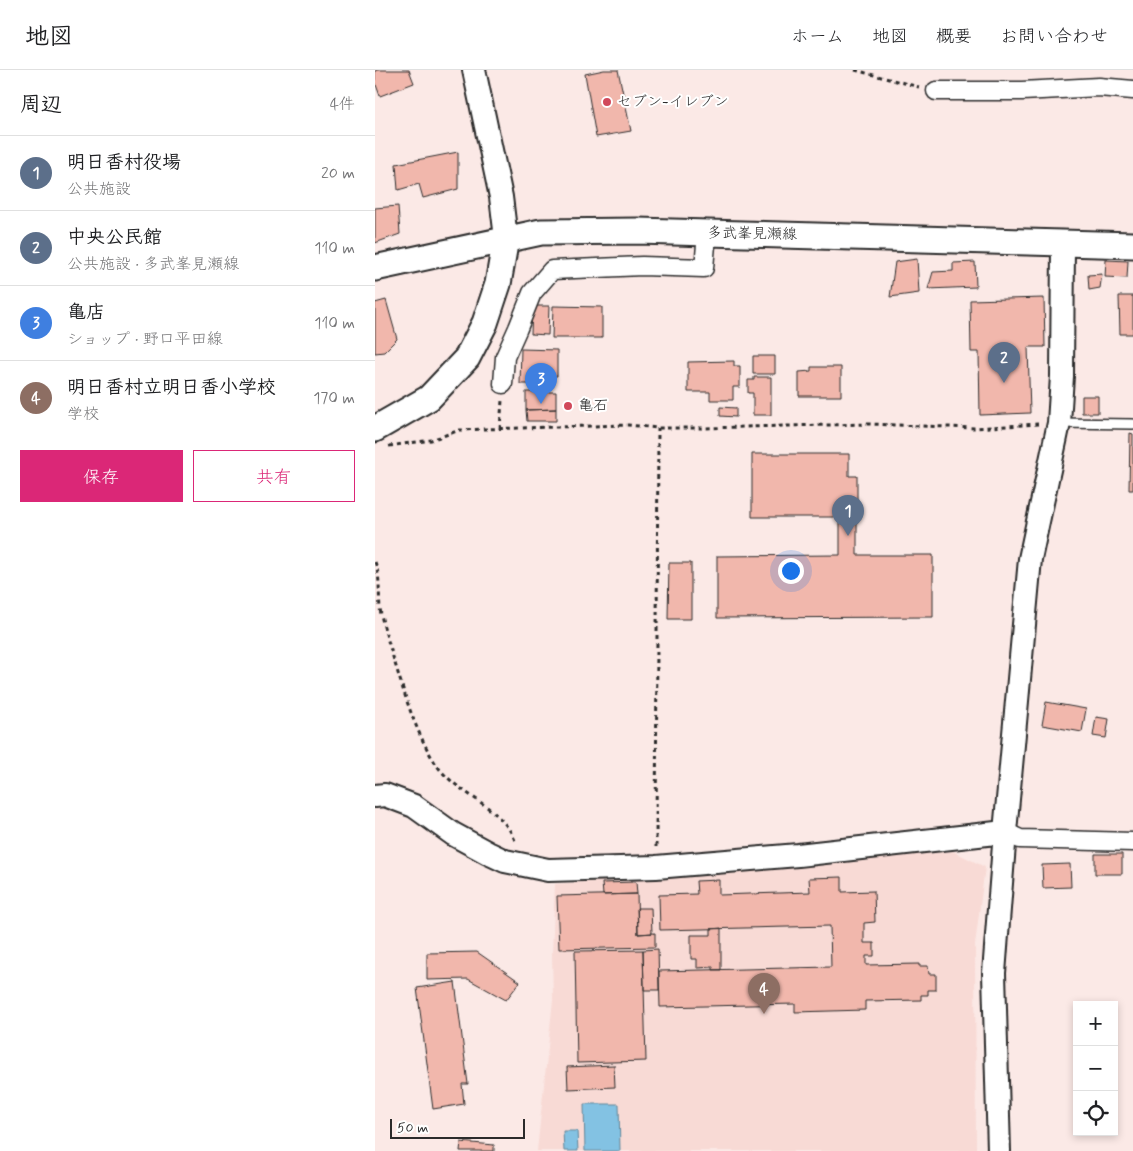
<!DOCTYPE html>
<html lang="ja">
<meta charset="utf-8">
<style>
:root{--surface:#fff;--page:#f2f2f2;--text:#202124;--muted:#757577;--line:#e0e0e0;--accent:#db2777}
body{margin:0;font-family:Mynerve,"Klee One",sans-serif;background:var(--page);color:var(--text)}
.controls{position:absolute;right:15px;bottom:15px;display:grid;overflow:hidden;border-radius:0px;box-shadow:0 2px 8px #0003}
.controls button{width:45px;height:45px;display:grid;place-items:center;padding:0;border:0;border-bottom:1px solid var(--line);background:var(--surface);color:var(--text);font:25px sans-serif}
.scale{position:absolute;left:15px;bottom:12px;width:135px;box-sizing:border-box;padding-left:5px;border:2px solid #2b2b2b;border-top:0;font-size:14px;line-height:18px;white-space:nowrap;color:#2b2b2b;-webkit-text-stroke:4px #fff;paint-order:stroke}
.you{position:absolute;left:415px;top:500px;width:18px;height:18px;margin:-12px;border:4px solid #fff;border-radius:50%;background:#1a73e8;box-shadow:0 0 0 8px #1a73e833}
.badge{display:grid;place-items:center;width:32px;height:32px;border-radius:50%;background:var(--accent);color:#fff;font-size:16px;font-weight:700}
.pin{position:absolute;translate:-50% -41px;filter:drop-shadow(0 1px 2px #0008)}
.pin::after{content:'';position:absolute;top:26px;width:18px;height:15px;background:inherit;clip-path:polygon(0 0,100% 0,50% 100%)}
.list{margin:0;padding:0;list-style:none}
h2{display:flex;justify-content:space-between;align-items:center;height:65px;margin:0;padding:0 20px;font-size:21px}
h2 small{font-size:16px;font-weight:400;color:var(--muted)}
.list li{display:grid;grid-template-columns:32px 1fr auto;gap:15px;align-items:center;box-sizing:border-box;height:75px;padding:0 20px;border-top:1px solid var(--line)}
.list b{display:block;font-size:19px;white-space:nowrap}
.list p{margin:0;font-size:16px;white-space:nowrap;color:var(--muted)}
.list em{font-size:16px;font-style:normal;color:var(--muted)}
.actions{display:flex;gap:10px;padding:15px 20px}
.actions a{flex:1;padding:11px 0;border:1px solid var(--accent);border-radius:0px;text-align:center;font-size:18px;color:var(--accent)}
.actions .main{background:var(--accent);color:#fff}
.icon{flex:none;width:28px;height:28px;fill:none;stroke:currentColor;stroke-width:2;stroke-linecap:round;stroke-linejoin:round}
.map{position:relative;flex:none;width:758px;height:1081px;overflow:hidden}
header{display:flex;align-items:center;gap:30px;box-sizing:border-box;height:70px;padding:0 25px;background:var(--surface);border-bottom:1px solid var(--line)}
header strong{font-size:24px}
nav{display:flex;gap:28px;margin-inline-start:auto;font-size:18px}
main{display:flex}
aside{flex:1;background:var(--surface)}
.map>svg:first-child{display:block}
</style>
<header>
<strong>地図</strong>
<nav><a>ホーム</a><a>地図</a><a>概要</a><a>お問い合わせ</a></nav>
</header>
<main>
<aside>
<h2>周辺<small>4件</small></h2>
<ul class="list">
<li><span class="badge" style="background:#5c6f8a">1</span><div><b>明日香村役場</b><p>公共施設</p></div><em>20 m</em></li>
<li><span class="badge" style="background:#5c6f8a">2</span><div><b>中央公民館</b><p>公共施設 · 多武峯見瀬線</p></div><em>110 m</em></li>
<li><span class="badge" style="background:#3f7fe0">3</span><div><b>亀店</b><p>ショップ · 野口平田線</p></div><em>110 m</em></li>
<li><span class="badge" style="background:#8d6e63">4</span><div><b>明日香村立明日香小学校</b><p>学校</p></div><em>170 m</em></li>
</ul>
<div class="actions"><a class="main">保存</a><a>共有</a></div>
</aside>
<div class="map">
<svg width="758" height="1081" viewBox="0 0 758 1081">
<rect width="100%" height="100%" fill="#fbe9e6"/>
<filter id="ink" filterUnits="userSpaceOnUse"><feTurbulence type="fractalNoise" baseFrequency=".02" numOctaves="2"/><feDisplacementMap in="SourceGraphic" scale="10" xChannelSelector="R" yChannelSelector="G"/><feConvolveMatrix kernelMatrix="1 2 1 2 8 2 1 2 1" color-interpolation-filters="sRGB"/></filter>
<g filter="url(#ink)">
<path fill="#f8dad5" d="M578,781L610,797L600,875L601,1081H162L178,930L177,884L180,814L419,797Z"/>
<path fill="#83c2e3" stroke="#608699" d="M209,1034H244L245,1081H210Z
M188,1061H202L203,1081H189Z"/>
<path fill="#f1b7ac" stroke="#2b2b2b" d="M2,0H34L39,13L5,26L0,12V1Z
M229,0H243L256,61L221,67L210,4Z
M83,82V119L48,128L44,114L23,120L21,94Z
M23,136L25,164L0,173V138Z
M542,189L544,223L515,227L520,192Z
M731,190L753,191L752,208L730,207Z
M600,192L601,217L553,219L558,202L578,201V193Z
M727,204L725,218L714,220L713,205Z
M744,226H758V264H745Z
M669,228L670,277H653L655,343L605,345L604,282H596L595,230Z
M11,230L22,269L9,282L0,283V233Z
M157,236H174L173,265L156,264Z
M178,236L227,237V268H177Z
M146,279L182,280V306H168V314H145Z
M378,286H400V304H378Z
M359,291V296H365V317H358V330H335V322H313V292Z
M436,297H466V326H424V302L436,301Z
M379,307H396V345H378V323H373V310H379Z
M151,322H181V339L151,340Z
M707,326H723V343H707Z
M345,337L361,338V347L345,346Z
M181,339V351H152L151,340Z
M755,363L758,364V420H754Z
M377,384H474V406H482V485H558V547L342,548V486L465,485V447H377Z
M294,493H316V549H293Z
M671,632L711,639L707,662L667,655Z
M721,647L734,649L731,668L718,666Z
M720,784H747V804H720Z
M695,794L696,817L668,818L667,795Z
M467,807V822L499,821L500,852L489,853V873H499V886H491V895L544,894V896H553L554,904H561V920H553V925H546V930L490,931V940L420,942V934L285,937L284,901L456,897L455,856L285,860L284,825L322,824L321,811L344,810V825L435,822L434,808Z
M261,812L262,824L228,825L227,813Z
M262,824L263,864L280,863V877L184,879L182,826Z
M262,838H276L277,863L263,864Z
M346,858V900H338V897L322,898V889H316V865H336V859Z
M283,879L284,920H269L268,880Z
M268,880L271,991L202,993L200,881Z
M102,882L145,912L131,930L93,909L52,910V883Z
M80,912L93,1014H87L89,1034L58,1039L42,918Z
M239,995L240,1017L193,1019L192,997Z
M86,1072L119,1075V1081H85Z"/>
<g fill="none" stroke-linecap="round" stroke-linejoin="round">
<g stroke="#2b2b2b" stroke-width="12">
<path id="service" d="M684,353L758,354"/>
</g>
<g stroke="#2b2b2b" stroke-width="21">
<path id="minor" d="M561,21H647L724,17L758,20
M128,314L130,287L143,258L157,223L177,200L267,196L329,198L332,163
M630,762L645,769L758,772"/>
</g>
<g stroke="#2b2b2b" stroke-width="26">
<path id="tertiary" d="M99,0L126,127L131,168
M0,726L10,725L39,736L78,764L113,783L130,791L173,800L281,797L423,785L630,762
M624,1081L619,903L630,762L655,489L684,353L687,306L688,174"/>
</g>
<g stroke="#2b2b2b" stroke-width="29">
<path id="secondary" d="M0,198L166,162L263,161L758,175
M0,359L54,328L92,288L110,253L123,214L131,168"/>
</g>
<path stroke="#2b2b2b" stroke-width="3" stroke-dasharray="4 4" stroke-linecap="butt" d="M480,0L544,17
M125,359L127,330
M14,376L56,370L85,360L109,359L253,355L283,358H328L495,354L599,358L663,354
M0,492C7,511 2,530 7,549C11,566 17,583 22,600C32,632 41,662 59,691C79,725 126,733 141,773
M281,777L283,358"/>
<use href="#service" stroke="#fff" stroke-width="9"/>
<use href="#minor" stroke="#fff" stroke-width="18"/>
<use href="#tertiary" stroke="#fff" stroke-width="22"/>
<use href="#secondary" stroke="#fff" stroke-width="25"/>
</g>
</g>
<g fill="#d1495b" stroke="#fff" stroke-width="2">
<circle cx="232" cy="32" r="5"/>
<circle cx="193" cy="336" r="5"/>
</g>
<g text-anchor="middle" dominant-baseline="central" stroke-width="4" stroke-linejoin="round" paint-order="stroke">
<g font-size="15" fill="#2b2b2b" stroke="#fff" text-anchor="start">
<text x="242" y="32">セブン-イレブン</text>
<text x="203" y="336">亀石</text>
</g>
<g font-size="15" fill="#2b2b2b" stroke="#fff">
<text transform="translate(377 164) rotate(1)">多武峯見瀬線</text>
</g>
</g>
</svg>
<div class="controls">
<button>+</button>
<button>−</button>
<button><svg class="icon" aria-label="locate" viewBox="0 0 24 24"><circle cx="12" cy="12" r="6"/><path d="M12 2v4M12 18v4M2 12h4M18 12h4"/></svg></button>
</div>
<div class="scale">50 m</div>
<div class="you"></div>
<div class="pin badge" style="left:473px;top:466px;background:#5c6f8a">1</div>
<div class="pin badge" style="left:629px;top:313px;background:#5c6f8a">2</div>
<div class="pin badge" style="left:166px;top:334px;background:#3f7fe0">3</div>
<div class="pin badge" style="left:389px;top:944px;background:#8d6e63">4</div>
</div>
</main>
